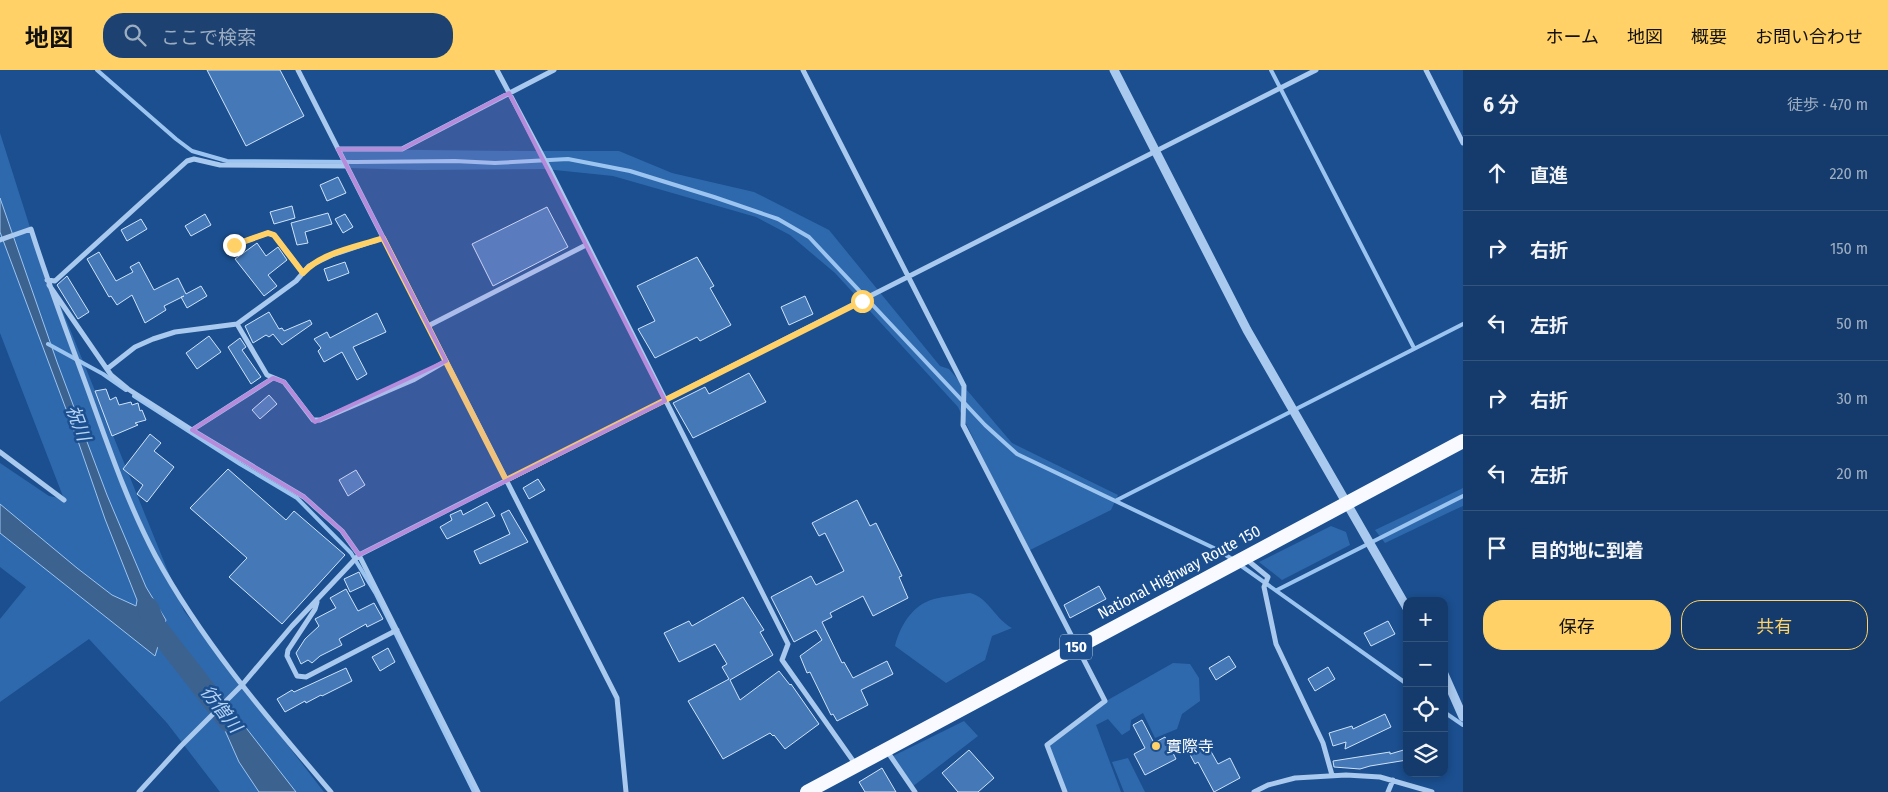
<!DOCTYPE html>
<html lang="ja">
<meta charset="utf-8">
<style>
:root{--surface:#143b6b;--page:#1d4271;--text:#f1f3f6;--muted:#9dadc1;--line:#33557e;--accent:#ffd166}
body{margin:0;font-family:"Fira Sans Condensed","Noto Sans JP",sans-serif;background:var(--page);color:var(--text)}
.controls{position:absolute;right:15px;bottom:15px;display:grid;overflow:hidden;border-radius:10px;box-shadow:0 2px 8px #0003}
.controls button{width:45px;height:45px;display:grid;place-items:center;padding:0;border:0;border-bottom:1px solid var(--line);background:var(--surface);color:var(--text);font:25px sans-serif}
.stop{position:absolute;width:15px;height:15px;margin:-11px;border:4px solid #ffd166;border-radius:50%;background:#fff}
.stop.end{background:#ffd166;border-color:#fff;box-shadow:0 1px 5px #0008}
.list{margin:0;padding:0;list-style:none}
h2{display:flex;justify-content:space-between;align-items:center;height:65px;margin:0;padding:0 20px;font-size:21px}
h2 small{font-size:16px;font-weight:400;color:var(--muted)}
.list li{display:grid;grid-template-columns:32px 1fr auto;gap:15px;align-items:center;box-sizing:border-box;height:75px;padding:0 20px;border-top:1px solid var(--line)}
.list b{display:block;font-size:19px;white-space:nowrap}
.list em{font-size:16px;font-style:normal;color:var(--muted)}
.actions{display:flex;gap:10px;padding:15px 20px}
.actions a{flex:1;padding:11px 0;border:1px solid var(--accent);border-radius:20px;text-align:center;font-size:18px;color:var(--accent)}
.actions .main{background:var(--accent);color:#111}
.icon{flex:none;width:28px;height:28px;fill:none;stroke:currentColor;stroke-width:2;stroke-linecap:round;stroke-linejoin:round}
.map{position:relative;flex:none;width:1463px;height:722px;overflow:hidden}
header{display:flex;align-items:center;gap:30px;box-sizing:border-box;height:70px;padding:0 25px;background:var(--accent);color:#111}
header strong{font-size:24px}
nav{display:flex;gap:28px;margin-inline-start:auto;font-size:18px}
.search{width:350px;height:45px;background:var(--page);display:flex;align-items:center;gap:12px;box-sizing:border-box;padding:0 18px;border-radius:20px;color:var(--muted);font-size:19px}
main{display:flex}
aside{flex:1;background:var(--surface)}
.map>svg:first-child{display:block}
</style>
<header>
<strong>地図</strong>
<div class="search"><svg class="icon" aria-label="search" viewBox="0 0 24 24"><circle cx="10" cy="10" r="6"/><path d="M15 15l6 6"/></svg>ここで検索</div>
<nav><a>ホーム</a><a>地図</a><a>概要</a><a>お問い合わせ</a></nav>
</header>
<main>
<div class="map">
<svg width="1463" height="722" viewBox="0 0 1463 722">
<rect width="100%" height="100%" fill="#1b4f8f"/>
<path fill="#2e69ad" d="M0,63L34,170L184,541L324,722H220L167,653L89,569L0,632V549L26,517L0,497V393L49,426L64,429L0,263Z
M338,79L520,81H619L672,103L754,122L829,160L940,296L949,299L1012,373L1118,425L1111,440L1028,481L958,337L835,203L790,165L756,147L613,106L545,99L419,100L348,98Z
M1463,418V436L1452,441L1385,473L1375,460Z
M1331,456L1346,462L1350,475L1282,510L1259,492Z
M970,523C989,528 995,549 1012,558L992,566L985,590L946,613L895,576C900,556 912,535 934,529C946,526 958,525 970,523Z
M1173,593L1190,594L1199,608L1200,631L1182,644L1177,659L1155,668L1143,643L1131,650L1130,660L1122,665L1108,649L1096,655L1121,722H1066L1047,675L1099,635Z
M964,651L978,666L912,717L891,687Z
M1128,688L1145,722H1124L1112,692Z"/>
<path fill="#3c6290" stroke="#9cc4f0" d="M0,128L57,292L107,425L146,517L166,550L155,586L0,463V434L77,498L112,525L136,536L137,530L105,449L79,374L0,162Z
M194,591L296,722H259L239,692Z"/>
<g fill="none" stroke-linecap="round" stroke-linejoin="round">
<path stroke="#9cc4f0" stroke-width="4" d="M97,0L176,69L192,81L227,91L356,92L455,91L495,93L568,89L630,101L714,127L778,149L809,167L985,355L1017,384L1218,480L1232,489
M1271,0L1414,278
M48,274L103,304L126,320
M134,326L240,394L297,428L351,483L376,524L474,722
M1117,430L1463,254
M1240,495L1407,614
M1277,520L1463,426
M1444,642L1463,655"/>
<path stroke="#3c6290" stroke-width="22" d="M148,538L155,556L229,651"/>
</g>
<path fill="#4478b7" stroke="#cfe3fa" d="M207,0H280L304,46L246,76Z
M338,107L346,123L327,131L320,115Z
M292,136L295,148L274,154L270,142Z
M547,137L568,177L493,216L472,174Z
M328,143L332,154L305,162L308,173L297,175L291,153Z
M205,144L211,155L191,166L185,156Z
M345,144L353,157L343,163L335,149Z
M141,149L147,159L127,171L121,160Z
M257,173L266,186L278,177L287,190L268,205L277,216L264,226L235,189Z
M99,182L116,211L133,202L130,197L139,192L154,220L178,208L186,224L201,216L207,226L187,238L181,227L184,226L164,236L166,240L145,253L132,225L117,235L111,226L109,227L87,189Z
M697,187L714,216L710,218L731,255L700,271L697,267L655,288L638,259L655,251L637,216Z
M345,192L349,203L328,211L324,199Z
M67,206L89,242L78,249L57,215Z
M805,226L813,244L789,255L781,237Z
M269,242L279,259L282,258L284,261L310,250L312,254L282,275L273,264L269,267L266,265L253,273L245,256Z
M377,243L386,262L353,277L367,304L357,310L342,282L324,292L318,281L321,278L314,269L327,262L330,268Z
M209,266L221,282L197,299L186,283Z
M240,268L246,277L242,280L261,307L251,314L228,277Z
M749,303L766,332L693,368L673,333L705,317L709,324Z
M106,319L110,330L116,327L119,335L131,332L132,335L138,333L140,341L142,340L146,350L135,353L138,355L112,366L95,321Z
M269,325L277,334L260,349L252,340Z
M150,364L161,373L154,381L174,397L147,432L137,424L143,415L123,399Z
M228,399L286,450L294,441L345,485L282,554L229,507L247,488L190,438Z
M356,400L365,415L348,426L339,410Z
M538,409L545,420L529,429L523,418Z
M857,430L870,456L876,453L902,506L899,507L908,528L873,546L863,526L830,543L832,547L822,552L842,593L844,592L853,608L887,591L893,604L861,620L868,635L837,651L833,644L831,645L810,602L807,603L800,586L822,570L816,560L794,572L771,527L811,506L816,515L844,501L825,463L819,466L812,453Z
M487,432L495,446L447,469L440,457L452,450L450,445L461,440L463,445Z
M509,440L528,472L480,494L474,481L510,464L501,444Z
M359,502L365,515L350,522L344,509Z
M1099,516L1106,529L1070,548L1064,535Z
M346,519L358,541L374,533L383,549L367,557L366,554L339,569L342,575L320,586L312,593L308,590L301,594L296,583L305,569L319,556L315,549L336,538L330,528Z
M743,527L764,560L760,562L773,585L730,610L740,630L779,601L790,615L791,614L819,654L785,679L774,665L773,666L770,663L723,689L688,631L729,609L722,597L727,594L715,574L679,592L664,563L689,551L692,556Z
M1388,551L1395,564L1371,576L1364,563Z
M388,578L395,592L380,601L372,587Z
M1229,586L1236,597L1216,610L1209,598Z
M1328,597L1335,609L1315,621L1308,609Z
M346,598L352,611L322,626L321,625L306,633L305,631L285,642L277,629L292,620L294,622Z
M1385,644L1391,657L1345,679L1346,672L1333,676L1329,663L1352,656L1353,659Z
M1142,650L1154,673L1165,667L1176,689L1145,705L1134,684L1145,678L1133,655Z
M1204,669L1218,694L1230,688L1240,708L1214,722L1198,692L1195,694L1187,679Z
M1407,679V690L1370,696L1360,699L1334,697L1333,691L1390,682V684Z
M969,680L994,708L978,722H958L942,703Z
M882,698L896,722H865L859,712Z"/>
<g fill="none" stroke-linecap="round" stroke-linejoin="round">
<path stroke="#a9c9ee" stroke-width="5" d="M298,0L617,628L626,722
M497,0L550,100L788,574L782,590L856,695
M803,0L964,316L963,355L1105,631L1047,675L1065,722
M1426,0L1463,73
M338,79H402L554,0
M0,170L31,159C47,210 66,260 84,309C106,369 125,428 155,485C202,572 267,647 331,722
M234,175L268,163L274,165L303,203
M47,210L55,211L187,91L194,89L220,95L346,96
M49,215L111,305L128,319L192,360L304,427L342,461L359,485L478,722
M237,254L267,305L284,312L313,350H320L413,310L446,291
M428,256L586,175
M107,299L135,277L153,269L175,262L237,254L296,211L309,196L332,185L383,168
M192,360L273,308
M0,382L64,430
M1246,489L1268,507L1264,517L1276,574L1323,673L1332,705
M317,532L315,539L288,580L287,586L297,606L306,607L397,560
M887,681L915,722
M139,722L181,676L242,615L292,556L359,485L1316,0
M1254,722L1268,715L1295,708L1346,705L1380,707L1432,722
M1388,722L1393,710"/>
<path stroke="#a9c9ee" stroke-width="9" d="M1114,0L1247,260L1407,538
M1444,604L1463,647"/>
<path stroke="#f8faff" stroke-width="14" d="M807,722L1463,371"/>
</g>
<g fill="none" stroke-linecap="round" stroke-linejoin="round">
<path stroke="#ffd166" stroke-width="6" d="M234,175L268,163L274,165L303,203C322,182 357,177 383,168L506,410L862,231"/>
</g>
<path fill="#b68bdc" fill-opacity="0.2" stroke="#b68bdc" stroke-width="4" stroke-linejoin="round" d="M509,23L665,331L359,485L342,461L304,427L192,360L273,308L284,312L315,352L446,291L338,79H402Z"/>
<circle fill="#ffd166" stroke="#1b4f8f" stroke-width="2" cx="1156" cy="676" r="5"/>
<g text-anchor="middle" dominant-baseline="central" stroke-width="5" stroke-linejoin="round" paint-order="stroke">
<rect fill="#1b4f8f" stroke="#bbcadd" stroke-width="1" x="1060" y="564.5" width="32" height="25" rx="4"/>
<g font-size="15" font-weight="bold" fill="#fff">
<text x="1076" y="577">150</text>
</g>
<g font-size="16" fill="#fff" stroke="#1b4f8f">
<text transform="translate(1179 502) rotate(-28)">National Highway Route 150</text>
</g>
<g font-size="16" fill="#fff" stroke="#1b4f8f" text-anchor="start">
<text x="1166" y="676">實際寺</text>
</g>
<g font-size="18" font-style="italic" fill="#b5d3f5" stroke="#1b4f8f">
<text transform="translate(78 353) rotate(69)">祝川</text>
<text transform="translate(221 639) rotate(52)">彷僧川</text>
</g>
</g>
</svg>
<div class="controls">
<button>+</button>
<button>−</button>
<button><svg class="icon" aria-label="locate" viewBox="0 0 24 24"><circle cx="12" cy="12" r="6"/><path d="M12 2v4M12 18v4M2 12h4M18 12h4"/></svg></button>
<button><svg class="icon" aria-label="layers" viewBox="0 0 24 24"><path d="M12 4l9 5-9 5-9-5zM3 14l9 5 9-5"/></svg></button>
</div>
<div class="stop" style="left:862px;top:231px"></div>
<div class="stop end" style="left:234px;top:175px"></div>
</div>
<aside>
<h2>6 分<small>徒歩 · 470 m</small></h2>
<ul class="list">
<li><svg class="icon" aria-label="ahead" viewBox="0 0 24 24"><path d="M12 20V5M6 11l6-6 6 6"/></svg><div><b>直進</b></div><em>220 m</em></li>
<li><svg class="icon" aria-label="right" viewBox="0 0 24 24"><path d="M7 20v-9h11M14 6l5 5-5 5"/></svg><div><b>右折</b></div><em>150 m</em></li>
<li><svg class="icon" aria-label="left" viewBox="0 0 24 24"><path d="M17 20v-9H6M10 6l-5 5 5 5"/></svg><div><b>左折</b></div><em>50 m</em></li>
<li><svg class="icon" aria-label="right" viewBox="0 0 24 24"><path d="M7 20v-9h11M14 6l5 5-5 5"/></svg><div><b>右折</b></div><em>30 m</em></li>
<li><svg class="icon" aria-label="left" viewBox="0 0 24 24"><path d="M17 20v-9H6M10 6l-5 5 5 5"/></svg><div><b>左折</b></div><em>20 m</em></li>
<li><svg class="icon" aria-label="arrive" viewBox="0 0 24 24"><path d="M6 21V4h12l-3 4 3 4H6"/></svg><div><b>目的地に到着</b></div></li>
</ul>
<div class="actions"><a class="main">保存</a><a>共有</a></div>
</aside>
</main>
